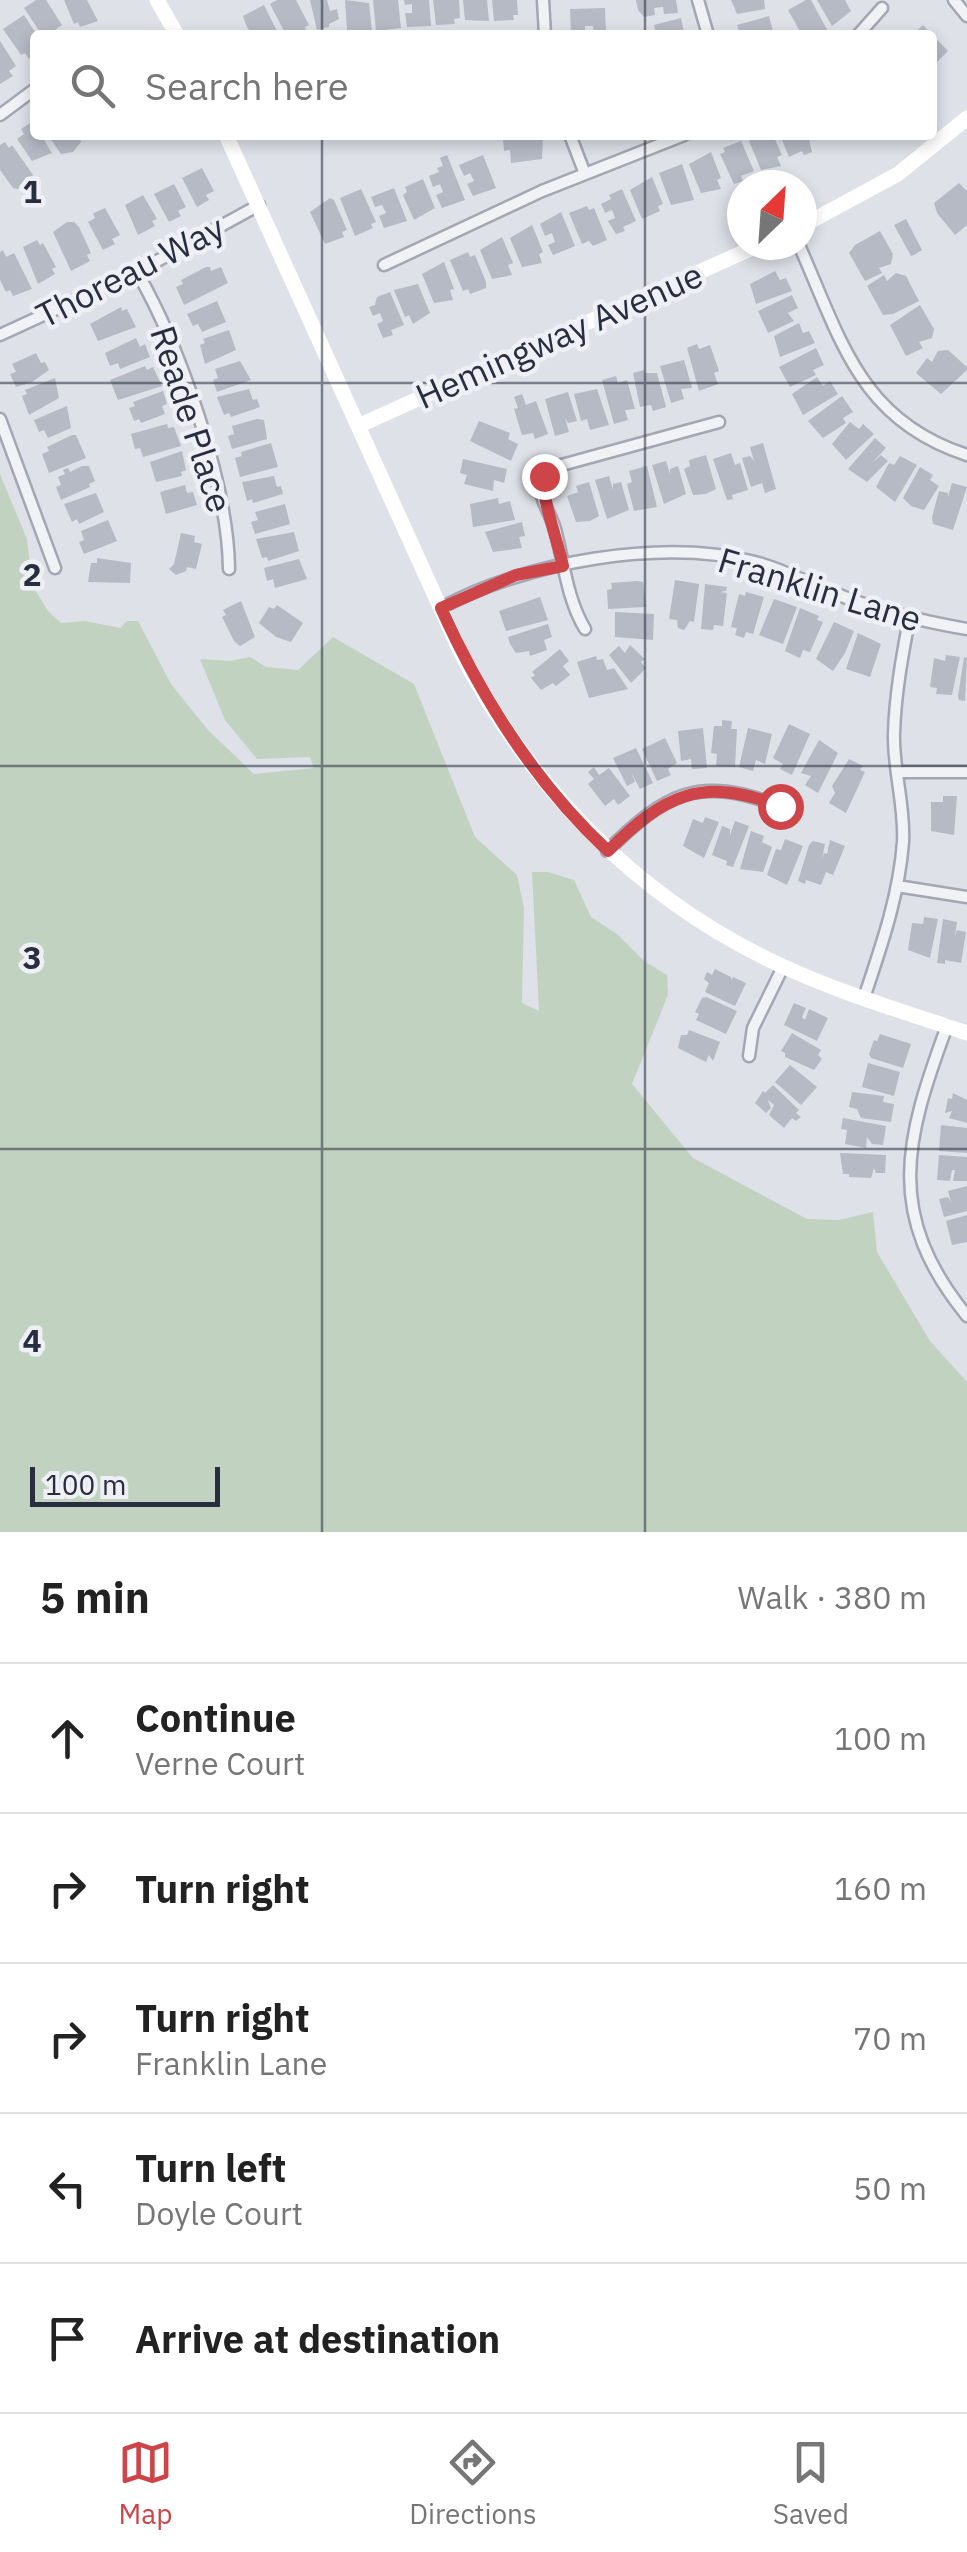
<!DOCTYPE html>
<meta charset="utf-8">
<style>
:root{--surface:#fff;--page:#f2f2f2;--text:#222;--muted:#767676;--line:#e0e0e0;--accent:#cd4449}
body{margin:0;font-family:"IBM Plex Sans",sans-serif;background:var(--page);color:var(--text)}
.compass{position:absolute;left:727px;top:170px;width:90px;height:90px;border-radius:50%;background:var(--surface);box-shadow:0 5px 15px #0003;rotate:25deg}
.scale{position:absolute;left:30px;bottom:25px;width:190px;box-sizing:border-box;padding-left:10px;border:5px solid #282d3f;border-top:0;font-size:28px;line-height:35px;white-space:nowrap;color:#282d3f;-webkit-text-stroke:8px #eef0f5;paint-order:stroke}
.stop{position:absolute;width:30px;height:30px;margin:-22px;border:8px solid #cd4449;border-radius:50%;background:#fff}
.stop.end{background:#cd4449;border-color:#fff;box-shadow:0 2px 10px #0008}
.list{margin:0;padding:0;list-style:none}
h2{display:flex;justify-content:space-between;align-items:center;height:130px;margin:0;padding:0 40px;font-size:42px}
h2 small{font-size:32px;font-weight:400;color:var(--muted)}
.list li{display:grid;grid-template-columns:65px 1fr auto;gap:30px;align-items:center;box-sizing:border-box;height:150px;padding:0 40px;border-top:2px solid var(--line)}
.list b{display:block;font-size:38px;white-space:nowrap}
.list p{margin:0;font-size:32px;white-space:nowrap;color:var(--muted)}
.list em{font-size:32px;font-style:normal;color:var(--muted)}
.icon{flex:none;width:55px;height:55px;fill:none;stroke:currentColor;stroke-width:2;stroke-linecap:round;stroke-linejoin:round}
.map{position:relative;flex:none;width:967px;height:1532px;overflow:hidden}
.search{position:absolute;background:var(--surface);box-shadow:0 5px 15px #0003;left:30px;right:30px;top:30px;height:110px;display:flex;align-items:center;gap:25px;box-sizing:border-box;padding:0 35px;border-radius:10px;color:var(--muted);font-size:38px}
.sheet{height:880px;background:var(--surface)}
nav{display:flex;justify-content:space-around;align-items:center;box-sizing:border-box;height:140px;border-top:2px solid var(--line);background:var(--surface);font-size:28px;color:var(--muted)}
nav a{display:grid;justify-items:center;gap:5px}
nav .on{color:var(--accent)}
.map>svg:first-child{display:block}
</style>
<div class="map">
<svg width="967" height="1532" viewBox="0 0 967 1532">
<rect width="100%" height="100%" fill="#dee1e8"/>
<path fill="#c2d2c0" d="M0,474L27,539L32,585L48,611L61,623L85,621L120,628L127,621H138L171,684L208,730L254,774L314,768L310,757L257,759L225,720L200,659L230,661L250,657L266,667L298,670L333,637L414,684L475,837L517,875L524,908L522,1003L539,1011L532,872H548L574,880L591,917L617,934L644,961L667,975L668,995L632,1084L693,1158L807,1219L839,1220L873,1212L877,1252L930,1341L967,1382V1532H0Z"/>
<path fill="#b6bac5" d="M36,0H46L62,25L55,30L58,35H42L24,8Z
M64,0H87L98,21L80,27L78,22L74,24Z
M277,0H296L309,25L305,27L306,31L299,35H286L270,4Z
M310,0H327L330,11L337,9L339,19L329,24V27L317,30Z
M345,0L369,3L372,31L347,30Z
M373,0H398L401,28L376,31Z
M404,0H429L431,26L407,27L405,13H412V4L405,5Z
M433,0H459L460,18L454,19L455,24L436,25Z
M463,0H487L489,21L465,20Z
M492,0H517L518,15H513L514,20L494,21Z
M636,0H676L678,13L664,14L663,7L654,8L655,15L644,17L638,10Z
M731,0H764L765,9L737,14Z
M806,0H811L830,35H802L788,10Z
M817,0H845L851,11L832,26Z
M264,5L279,35H252L246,25L243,16Z
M605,8L606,32L594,33L593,26H585V32L571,33L570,9Z
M24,15L37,35L35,55L29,59L25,53L21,55L3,29Z
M769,16L774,35H740L737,25Z
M681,18L684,32L681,35H650L649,31L655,30L654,25Z
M923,25L948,51L932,67V35H912Z
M0,41L16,66L9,71L13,76L0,84Z
M32,122L35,135H41L52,153L32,161L17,139L24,134L21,129Z
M48,135H78L81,142L73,152L61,154Z
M543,135L542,159L511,163L510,150L504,151L503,139Z
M760,135H773L782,155L777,157L781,166L761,170L749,141Z
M780,135H808L812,152L804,155L802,151L789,157Z
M741,141L754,171L741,176L743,181L734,184L720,154L725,152L723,148Z
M5,142L9,148L12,145L33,175L18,189L13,188L0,170V145Z
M711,152L721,178L717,180L721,189L701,193L689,164Z
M447,155L465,200L442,208L436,195L443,192L440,184L433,187L429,176L439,172L437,168L443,166L440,158Z
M483,155L496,188L473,196L467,184L474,181L470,173L464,176L459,165Z
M682,164L694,200L671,205L659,173Z
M202,168L214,191L206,195L209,200L197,207L182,178Z
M652,177L663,204L658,206L660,211L642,219L630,190Z
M423,179L435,208L414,220L403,195L407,192L405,187Z
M959,183L967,191V225L955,235L937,213L934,203Z
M174,184L186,207L178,211L181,216L169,222L154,194Z
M394,188L407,221L384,228L379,216L386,213L382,205L375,207L371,197Z
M361,189L376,222L371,224L373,228L355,236L340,198Z
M622,189L636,221L623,227L625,231L616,234L608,221L615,218L612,210L605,213L601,204L611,199L609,195Z
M143,195L157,219L152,221L155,226L138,235L125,205Z
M330,198L334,200L347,230L342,232L344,237L325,244L310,212Z
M587,206L589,210L594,208L607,240L593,246L589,241L582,244L569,213Z
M105,208L120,235L112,239L115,244L103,250L88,222L95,218L93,214L96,212Z
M561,212L575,246L553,255L548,245L555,242L552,233L545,236L540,224Z
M906,219L922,250L914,255L911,256L894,225Z
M67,222H74L79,227L91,253L87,255L90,261L71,271L53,232Z
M532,225L543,252L539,254L542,263L522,267L510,238Z
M880,231L893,254L891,264L879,268L882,273L865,281L849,253L855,245Z
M502,237L513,263L508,265L512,275L492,279L480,250Z
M37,240L40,245L43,243L56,267L52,269L55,274L38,284L23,247Z
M3,250L6,257L14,253L32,289L13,296L10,290L6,292L0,280V252Z
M468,252L470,257L475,255L486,282V288L470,294L468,289L463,291L450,260Z
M444,262L454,289L450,290L453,300L434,303L422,274Z
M206,267H210L211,271L221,267L228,283L184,305L176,287L183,284L181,280Z
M775,271L780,280L786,278L792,291L756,304L750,284Z
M896,273L906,276L919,301L893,314L883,315L867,286L884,275L887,281Z
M418,284L430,313L413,324L409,315L405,317L394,290Z
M390,292L404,325L391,330L393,335L383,338L377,324L383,321L380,313L373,316L369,307L375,305L377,297Z
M792,295L798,308L788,313L794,321L768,333L758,311Z
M217,301L226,322L202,332L198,324L193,326L187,314Z
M920,305L934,329L932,338L919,342L923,348L906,356L890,325Z
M121,307L122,311L127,309L136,327L98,341L90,324Z
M799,323L803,333L809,331L815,343L780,357L774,336Z
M229,330L236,350L205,364L200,345L205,343L203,339Z
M136,338L140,347L145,344L150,357L120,369L118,363L110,366L105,353Z
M697,344L699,349L710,345L719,371L714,373L718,384L699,391L687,348Z
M816,348L824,365L813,370L816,375L790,387L779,367Z
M948,350L967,367V370L941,394L916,373L927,358L932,362L938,351Z
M36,353L41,363L45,362L49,370L32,382L16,387L10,374L16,372L12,364Z
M684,360L692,388L681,389L684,399L671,403L660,366Z
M240,361L251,380L217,392L213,380L218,378L215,369Z
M145,366L147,370L153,367L162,386L118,400L110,380Z
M644,370L645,373H657L666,407L653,411L651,405L640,407L633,373Z
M616,376L618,383L627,380L635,409L625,410L628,420L614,424L602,380Z
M817,377L823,386L830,381L838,394L803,415L792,394Z
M55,378L59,398L29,415L22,396L27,394L25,390Z
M249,389L253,400L257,399L260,407L231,417L229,413L224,415L217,397Z
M597,389L609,425L590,430L587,419L581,421L574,394Z
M163,391L167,404L162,406L165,414L141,423L139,419L134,421L129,408L135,406L133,402Z
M568,392L577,421L568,423L565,418L569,432L555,436L545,399Z
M522,394L526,405L536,401L548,434L535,439L533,433L522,435L514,409L518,408L514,397Z
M842,396L853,412L843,418L846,423L823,438L808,421Z
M67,406L71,428L48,438L44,430L39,432L34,420Z
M257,419L264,420L267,439L232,449L228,436L234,434L232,426Z
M479,421L510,433L508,439L518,444L511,461L470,441Z
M850,422L859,429L863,424L874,434L846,460L832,444Z
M167,424L168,428L174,427L181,446L143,457L140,448L135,449L131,434Z
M72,435H76L86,458L49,473L42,454L49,451L47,447Z
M875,438L886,448L871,464L881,455L888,461L867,482L848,469Z
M271,443L278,467L240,477L235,458L242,456L241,452Z
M763,443L776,489L765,493L762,483L751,487L742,458L750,456L754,461L750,447Z
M182,451L186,470L181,472L182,476L156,482L150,462Z
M731,453L735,465L740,463L748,490L732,495L733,499L727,500L713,459Z
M706,455L716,489L706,494L693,495L684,469L690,466L689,460Z
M900,456L917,465L895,502L876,487L889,463L894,465Z
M463,459L507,469L504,483L494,480L493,491L464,484L467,475L460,473Z
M666,461L670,474V469L678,466L686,494L664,504L652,465Z
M82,466H89L95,481L89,484L90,487L61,500L56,487L61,485L58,477L65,474L63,470L68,468L70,472Z
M647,466L657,507L634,511L627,484L632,482L629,471Z
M920,467L933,475L930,480L939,486L924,510L911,506L903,498Z
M274,476L277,487L281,486L283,494L253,503L252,499L247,501L242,482Z
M609,476L613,490V484L621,482L629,510L607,519L595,480Z
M589,482L599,516L590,521L576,522L567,496L578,492L576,486Z
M952,483L967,487L953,530L933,524L932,517L939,491L948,493V497Z
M185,485L187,493L193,492L197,505L166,514L160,492Z
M96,493L104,512L79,524L77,519L72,522L64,504Z
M498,498L499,504L510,501L515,520L473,527L470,504Z
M285,504L290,524L255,534L251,522L258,520L255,512Z
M108,520L117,541L84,554L79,542L84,540L81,531Z
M522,522L525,536L519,537L522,548L493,552L485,532Z
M294,532L299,551L268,561L267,557L262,558L256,539Z
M181,533L195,536L194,542L202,544L196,569L187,567L186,571L176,575L169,569L174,564Z
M97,558L131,563L130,583L88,582L91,563H97Z
M299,559L307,579L275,588L273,579L267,581L264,568Z
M675,580L699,584L694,622L690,621L684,630L678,628L677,620L669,619Z
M637,581L643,582L646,607L608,609L607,590L612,589L611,583Z
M705,584L727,587L726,591L720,592L727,593L723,626L714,625L713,630L701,629Z
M746,592L764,597L753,634L746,632L744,638L735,635L737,628L731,627L739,594L745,596Z
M540,597L548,620L506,631L499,611Z
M774,599L797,607L783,644L759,635Z
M241,601L255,637L240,646L234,641L222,617L226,615L223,610Z
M277,605L303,623L291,642L276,637L259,623L269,607L274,609Z
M800,608L819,616L817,620L823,622L810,652L803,650L800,658L785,651Z
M615,612L654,614L653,640L615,637Z
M834,622L854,631L845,653L833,671L816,659Z
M548,624L552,637L544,640L547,650L530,656L529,651L516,653L510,644L508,637Z
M858,633L881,644L870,677L846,669Z
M630,645L645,659L641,662L646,668L631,683L609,655L619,646L625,653Z
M560,649L569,661L563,666L570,675L556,686L553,683L541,690L531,678L535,675L532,672Z
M946,655L960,657L952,695L936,694L937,688L930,687L934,658L945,661Z
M596,656L597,660L603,659L607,670L614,668L628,689L589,698L577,662Z
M964,657L967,658L965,701L959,700L958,696Z
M722,720L732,721L731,729H737L735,767L716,766L717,754L711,753L714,726H722Z
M789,724L810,734L792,775L780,769L783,764L773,758Z
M703,728L707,768L692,769L691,759L681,761L678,731Z
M748,728L772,734L765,764L756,760L753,771L739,767Z
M665,738L677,763L668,769L671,775L657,781L642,749Z
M819,740L838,753L818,793L805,785L811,776L801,773Z
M636,748L653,783L640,789L631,772L635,782L627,786L613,758Z
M849,759L863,766L860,770L865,772L846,813L829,803L835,793L832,786Z
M594,767L599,775L609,768L630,796L618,805L614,799L605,806L588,784L594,779L588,772Z
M943,796H957L954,835L931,831V802H943Z
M705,817L719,822L704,858L683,846L693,819L703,823Z
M735,821L749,826L733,867L726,865L727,861L712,855L722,826L730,829V835Z
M751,831L764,836L762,842L772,847L763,872L740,869Z
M785,839L803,846L787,885L767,875L776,849L781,850Z
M830,840L845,846L833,875L826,872L821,885L806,880L805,884L798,881L809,845L813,841L825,844L822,859L824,853L827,854Z
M924,917L938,919L930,958L908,950L912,923L923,924Z
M943,919L957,922L955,936L957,930L966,932L961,963L945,960V964L937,963Z
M715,969L731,977V980L733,977L746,983L735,1006L705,992L709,983L704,979L707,972L712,975Z
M706,997L737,1011L726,1034L696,1020L699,1014L695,1012L702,998Z
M794,1003L806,1008L802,1017L805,1020L809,1009L828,1018L817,1041L784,1025Z
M689,1030L720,1042L713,1061L709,1055L706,1062L678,1048L681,1035H687Z
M792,1033L821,1050L818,1055L822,1059L814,1070L785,1057V1053L781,1051Z
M880,1034L911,1044L903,1068L871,1058L869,1054L874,1040L877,1041Z
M868,1063L900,1072L894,1096L862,1087Z
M790,1065L817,1087L801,1105L775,1082Z
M773,1085L799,1110L796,1113L801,1117L796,1121L792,1118L784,1128L769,1115L774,1105L768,1100L771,1108L766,1113L755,1103L763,1091L765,1093Z
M852,1092L884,1096L883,1102L894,1104L891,1122L861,1118L857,1109L849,1107Z
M953,1093L967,1100V1123L949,1118L952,1111L945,1113L948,1098L952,1099Z
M843,1118L886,1126L883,1145L872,1144L867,1137L866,1148L845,1144L847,1130L841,1129Z
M941,1125L967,1128V1153L939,1151Z
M840,1153L886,1155L885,1173H876L874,1168L871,1178L849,1177V1174H843Z
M939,1155L967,1157V1181H953L955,1170H952L950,1181L937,1180Z
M967,1186V1211L944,1217L939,1199L948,1197L951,1202L948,1191Z
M967,1215V1242L952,1245L946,1221Z"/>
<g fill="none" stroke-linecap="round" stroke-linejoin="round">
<g stroke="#a4a7b2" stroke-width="15">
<path id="minor" d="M543,0L545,35
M698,0L708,35
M954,0L967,16
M858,35L882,8
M0,115L35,89
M570,135L585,174
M799,245C841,339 859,420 967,455
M384,265L542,191L684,135
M137,272C180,347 228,483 229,569
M0,335L137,272L259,205
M0,419L55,568
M441,608C524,562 662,538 755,562C783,569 807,583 834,593C878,611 920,621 967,629
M585,629C567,599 564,563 555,529C551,514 538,498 542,483C544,474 551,470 558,466L719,422
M899,772H967
M607,851C666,793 698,775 779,806
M897,886L967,897
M864,998C881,947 899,896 903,842C905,805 893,770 894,734C895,696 902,657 909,620
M947,1026C905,1140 884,1214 967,1316
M749,1056L753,1028L783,967"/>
</g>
<use href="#minor" stroke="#f1f2f6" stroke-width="10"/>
<path stroke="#fff" stroke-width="15" d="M157,0L177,35
M226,135L460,651C531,789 638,899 780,965C840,993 905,1012 967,1033
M802,226L898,174L967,118
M358,426L759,245"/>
</g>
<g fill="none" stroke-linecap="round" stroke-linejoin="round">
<path stroke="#cd4449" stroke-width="12" d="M544,476C539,491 559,545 563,566L516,575L441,608C482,699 534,782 608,851C664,795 701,776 780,806"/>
</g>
<path fill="none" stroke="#282d3f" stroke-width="2.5" stroke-opacity="0.55" d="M322,0V35M645,0V35M322,135V1532M645,135V1532M0,383H967M0,766H967M0,1149H967"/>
<g text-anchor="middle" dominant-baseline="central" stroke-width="9" stroke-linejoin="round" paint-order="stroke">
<g font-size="35" fill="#282d3f" stroke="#eef0f5">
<text transform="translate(130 271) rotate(-27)">Thoreau Way</text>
<text transform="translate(559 335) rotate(-24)">Hemingway Avenue</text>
<text transform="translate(192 419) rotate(72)">Reade Place</text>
<text transform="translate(820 589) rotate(17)">Franklin Lane</text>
</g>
</g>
<g font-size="32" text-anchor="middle" font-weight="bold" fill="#282d3f" stroke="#eef0f5" stroke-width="9" stroke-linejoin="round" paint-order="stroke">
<text x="32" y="203">1</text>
<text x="32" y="586">2</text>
<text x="32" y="969">3</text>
<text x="32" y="1352">4</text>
</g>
</svg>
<svg class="compass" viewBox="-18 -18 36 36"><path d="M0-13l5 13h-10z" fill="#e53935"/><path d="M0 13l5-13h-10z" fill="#767676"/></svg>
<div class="scale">100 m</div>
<div class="stop" style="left:780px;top:806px"></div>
<div class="stop end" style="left:544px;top:476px"></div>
<div class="search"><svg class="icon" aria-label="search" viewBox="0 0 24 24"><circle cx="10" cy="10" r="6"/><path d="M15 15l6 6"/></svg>Search here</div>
</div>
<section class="sheet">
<h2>5 min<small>Walk · 380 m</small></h2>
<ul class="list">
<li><svg class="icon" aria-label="ahead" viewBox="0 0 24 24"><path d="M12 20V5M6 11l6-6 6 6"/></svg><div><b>Continue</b><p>Verne Court</p></div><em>100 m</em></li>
<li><svg class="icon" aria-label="right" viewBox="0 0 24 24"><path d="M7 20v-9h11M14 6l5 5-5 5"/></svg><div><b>Turn right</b></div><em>160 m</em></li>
<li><svg class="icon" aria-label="right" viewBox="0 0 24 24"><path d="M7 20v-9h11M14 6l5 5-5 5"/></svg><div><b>Turn right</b><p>Franklin Lane</p></div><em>70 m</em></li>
<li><svg class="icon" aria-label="left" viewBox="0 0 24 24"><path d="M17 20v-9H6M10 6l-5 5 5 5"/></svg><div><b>Turn left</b><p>Doyle Court</p></div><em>50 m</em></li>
<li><svg class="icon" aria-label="arrive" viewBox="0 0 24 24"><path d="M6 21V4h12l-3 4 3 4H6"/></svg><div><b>Arrive at destination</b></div></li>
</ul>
</section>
<nav>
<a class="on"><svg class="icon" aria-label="map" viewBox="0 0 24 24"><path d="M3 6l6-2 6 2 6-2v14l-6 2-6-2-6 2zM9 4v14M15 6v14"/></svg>Map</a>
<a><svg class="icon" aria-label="directions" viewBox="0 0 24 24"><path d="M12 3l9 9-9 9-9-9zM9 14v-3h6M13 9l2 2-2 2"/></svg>Directions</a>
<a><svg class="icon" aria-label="saved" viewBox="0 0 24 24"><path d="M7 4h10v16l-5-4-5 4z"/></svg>Saved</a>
</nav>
